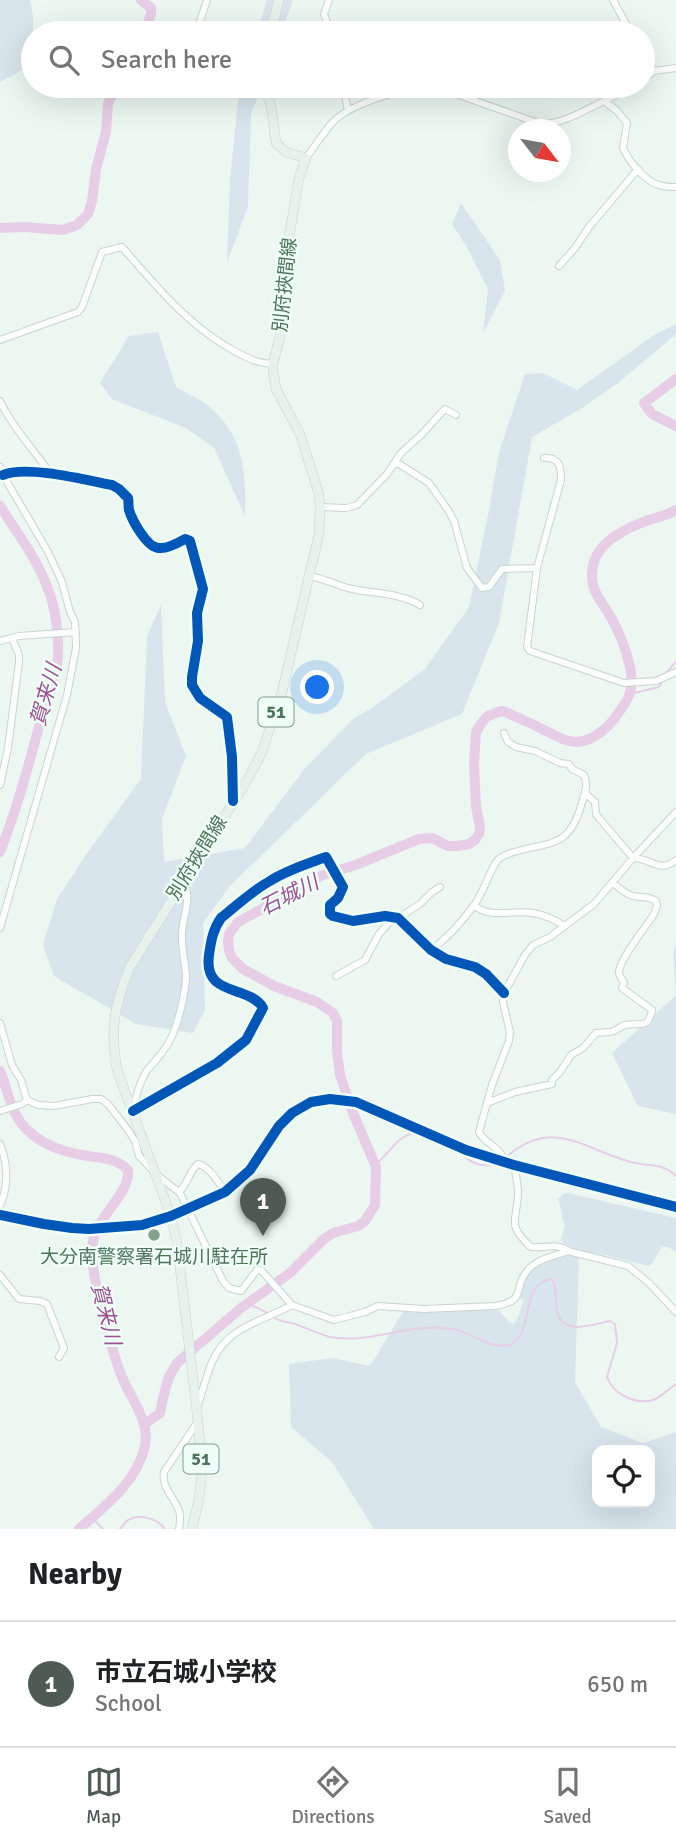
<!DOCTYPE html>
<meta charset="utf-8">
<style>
:root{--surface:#fff;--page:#f2f2f2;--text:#202124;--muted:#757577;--line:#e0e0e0;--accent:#4d5b54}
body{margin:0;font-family:Signika,"Noto Sans JP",sans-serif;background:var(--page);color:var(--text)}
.controls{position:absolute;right:21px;bottom:21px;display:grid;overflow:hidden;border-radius:14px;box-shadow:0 7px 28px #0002}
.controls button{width:63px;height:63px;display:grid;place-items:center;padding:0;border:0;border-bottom:2px solid var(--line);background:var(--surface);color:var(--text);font:35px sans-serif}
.compass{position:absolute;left:508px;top:119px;width:63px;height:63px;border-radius:50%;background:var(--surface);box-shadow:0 7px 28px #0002;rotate:121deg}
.you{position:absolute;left:318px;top:688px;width:24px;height:24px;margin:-18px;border:5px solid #fff;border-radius:50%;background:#1a73e8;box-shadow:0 0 0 10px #1a73e833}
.badge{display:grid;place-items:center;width:46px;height:46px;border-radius:50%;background:var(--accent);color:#fff;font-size:23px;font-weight:700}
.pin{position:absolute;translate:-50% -58px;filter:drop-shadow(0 2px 4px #0008)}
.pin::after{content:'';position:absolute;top:37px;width:24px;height:21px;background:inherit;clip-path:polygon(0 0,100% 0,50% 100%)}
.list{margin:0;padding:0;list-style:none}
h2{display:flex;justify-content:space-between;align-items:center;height:91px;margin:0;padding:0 28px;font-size:30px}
h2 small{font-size:23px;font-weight:400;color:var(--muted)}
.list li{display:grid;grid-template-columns:46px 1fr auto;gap:21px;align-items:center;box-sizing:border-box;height:126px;padding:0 28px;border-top:2px solid var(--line)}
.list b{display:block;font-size:26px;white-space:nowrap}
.list p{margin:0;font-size:23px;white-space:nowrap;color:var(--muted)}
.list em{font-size:23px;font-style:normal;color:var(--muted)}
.icon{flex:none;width:38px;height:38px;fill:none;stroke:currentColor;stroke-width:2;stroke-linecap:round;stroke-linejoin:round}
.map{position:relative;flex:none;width:676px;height:1529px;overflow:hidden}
.search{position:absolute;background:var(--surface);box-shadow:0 7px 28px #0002;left:21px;right:21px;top:21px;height:77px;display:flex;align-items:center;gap:18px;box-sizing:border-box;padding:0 24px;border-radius:38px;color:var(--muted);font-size:26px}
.sheet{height:217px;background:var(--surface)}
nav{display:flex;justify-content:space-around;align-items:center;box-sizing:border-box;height:98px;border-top:2px solid var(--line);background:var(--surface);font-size:19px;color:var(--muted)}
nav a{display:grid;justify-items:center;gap:4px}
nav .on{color:var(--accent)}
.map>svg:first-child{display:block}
</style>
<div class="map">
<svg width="676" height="1529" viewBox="0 0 676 1529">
<rect width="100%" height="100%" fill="#ecf7f2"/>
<path fill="#d8e5ed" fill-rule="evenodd" d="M0,0H30C36,20 33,48 26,68L0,82Z
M267,0H293L281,33H257Z
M242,86H262L251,114L248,206L227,263L230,179L238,102Z
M461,203L500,260L505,291L483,333L488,289L468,249L452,224Z
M676,324V334L618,383L582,408L532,437L499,623L462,714L366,754L229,887L203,923L205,1010L193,1033L136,1024L54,976L43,945L57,899L90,849L141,779L147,636L161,605L165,702L186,756L162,819L164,862L245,848L306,767L354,718L372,708L424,670L469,607L489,510L499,452L525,374L543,373L577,390L654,335Z
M158,332L176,387C188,394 203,401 213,410C245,439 246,476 245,516L214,448L186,428L112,399L100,383L129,336Z
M676,941V1114L638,1106L612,1053L676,995L673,954Z
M568,1193L676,1218V1252L668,1247H662L652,1264L649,1266L601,1254L583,1252L563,1243L561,1238L565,1226C561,1216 562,1208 558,1199L563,1194Z
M569,1254L579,1258L575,1382L601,1427L643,1443L676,1432V1529H374L332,1462L291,1427L289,1364L332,1358L370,1366L405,1308L495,1306L509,1322L514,1324L518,1317L524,1300L519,1297C522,1290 523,1282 527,1275C535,1263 556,1258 569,1254ZM597,1450H650V1503H597Z"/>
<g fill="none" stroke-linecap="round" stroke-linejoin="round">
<path stroke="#e7cee6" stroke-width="2" d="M665,674L676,662
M630,694L659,687L663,679
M430,1130L437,1131L447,1137
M457,1149C469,1162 481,1170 498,1163
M505,1158C553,1116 582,1149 631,1162C648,1167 662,1162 676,1176
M375,1165C392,1152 394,1137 417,1132
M247,1304C258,1307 266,1312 275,1318C280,1322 289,1322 295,1324C307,1328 318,1334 330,1337C367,1344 405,1325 442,1328C449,1328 456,1329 463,1332C476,1337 498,1352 513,1343C535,1329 519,1283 552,1279C557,1288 555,1296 556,1306C560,1338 590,1325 610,1321L615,1324L617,1343L607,1377C613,1394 635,1405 653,1400C662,1397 668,1389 676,1384
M92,1518L103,1529
M120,1529C122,1527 126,1521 128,1520C140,1513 158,1519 165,1529"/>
<path stroke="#e7cee6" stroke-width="10" d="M141,0L151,8V13L145,33
M0,228L25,227L63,230L77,225L88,214L92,201L96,169L106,132L108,104L116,86
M676,379L644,403L652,414L676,426
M0,506C17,533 37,558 48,589C56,609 59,636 58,657C56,679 47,699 41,719C29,764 17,809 0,852
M0,1071C6,1085 8,1099 15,1113C28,1140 59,1152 88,1156C103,1158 117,1159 128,1170C130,1197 91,1218 92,1252C92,1271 97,1291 102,1310C108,1332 113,1355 122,1377C131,1399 150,1421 145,1446C137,1482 105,1506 79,1529
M145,1424L160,1413L164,1394L169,1377L177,1363L241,1308L290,1273L324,1239L333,1233L358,1226L365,1221L375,1205L376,1167L353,1113L340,1075L337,1051V1021L333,1013L317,1002L274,986L243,969L232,958L229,951L228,941L229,934L238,922L262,909L285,892L328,873L353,866L419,839L432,838L448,846H458L469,844L475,840L479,834L480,828L476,806L474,765L476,732L483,721L488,716L501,711L506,712C517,718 529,722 540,728C568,742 580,751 607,727C614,720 628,701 630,692C636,673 622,638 613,621C602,600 586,589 594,562C600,541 627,528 646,521C656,517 667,516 676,510"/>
<g stroke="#c9d5ce" stroke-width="8">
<path id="minor" d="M329,0L324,14L331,33
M613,0L631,33
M198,33V27L207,0
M643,53L654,71
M643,79L654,71L676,68
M343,86L348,111
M425,86L436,87L541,124C563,124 585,110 604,101L617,111L627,123L623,148C629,161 644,181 659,185C664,187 670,187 676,187
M604,101L633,86
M306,158C315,146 323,133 333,122C350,104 399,90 424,86
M559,266L575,248L589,227L638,169
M0,340L78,312L82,307L102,252L122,247C157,287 190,328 238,353C250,359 260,364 273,364
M0,401C13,428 33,449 50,473
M544,458C560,457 561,467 561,480L537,568L527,647L530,651L624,683L656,681L676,672
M394,464H399L429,483L448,510L454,521L467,568L482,588L489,587L502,569L537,568
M0,467L3,475L48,552L62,582L70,612L75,622L76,648L67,695L0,928
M3,475C26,465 86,480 112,485L119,489L128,498C129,502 128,506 129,510C132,520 147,548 159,548C167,549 178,543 185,539L190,541L203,589L197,613L198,641L192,677V685L200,698L227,717L232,757L233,801
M320,507L346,508L357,505L387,474L401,453L422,434L442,412L445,409L456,415
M310,576C324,579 335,584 348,588C372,594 398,592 420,605
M0,641L19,636L76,632
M0,785L8,748L19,662V655L12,638
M586,794L595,802L596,814L599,818L633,858C651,858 659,874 676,860
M474,905C490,920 514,909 533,913C544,915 556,920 564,926
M398,918L420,904L432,892L440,887
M431,950C435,947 439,944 443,940C454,931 466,916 475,904C484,890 489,873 497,861C501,856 506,855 511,853C548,841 568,850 581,806C584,794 589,787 584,775L572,769L569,764L560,763L535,751L516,747L508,742L504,733
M336,976L365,960L379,934L394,917
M0,1023L12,1065L21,1080L27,1100
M27,1100L38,1105L54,1106L92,1099H101L108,1104L128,1130L135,1141L139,1156L157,1175L180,1193L223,1281L229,1288L241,1291L257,1270H261L292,1305L334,1320L365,1312L378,1306L424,1309L495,1306C528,1300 512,1290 527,1271C536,1259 555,1256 568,1251
M487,1103L515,1092L552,1084V1080L560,1072L571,1055L583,1048L596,1033C602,1032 608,1033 614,1031C618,1029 621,1026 625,1025C640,1022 648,1030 652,1010L622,988L624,982C621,978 619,977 619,972C620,958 646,927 654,914L657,906L656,901C649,896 642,898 633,896C625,894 619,888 613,883
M133,1109C136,1096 140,1080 148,1069C158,1058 167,1048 173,1034C179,1019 186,991 186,975C185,961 181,947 182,932C184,912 192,900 183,880
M0,1111L22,1104L27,1100
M133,1111L217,1063L246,1040L263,1008C249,984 203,998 209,955C211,941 213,929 221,918C237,905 252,891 270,881C287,870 307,864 326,857L343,887L338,898L330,905V914L333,916L353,921L385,916L398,918L431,950L446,959L475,967L486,974L504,993
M0,1144C8,1164 9,1185 0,1206
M500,1161L502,1156C497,1145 484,1143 479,1132L492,1085L509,1041L510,1032L503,1002L504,993L525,955L533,945L550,937L594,904L633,858L676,812
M514,1165C516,1175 518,1184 518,1194C517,1222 506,1224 531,1247C544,1249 558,1242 568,1251L628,1266L649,1283L676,1312
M179,1192C189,1182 189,1171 198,1164C210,1167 218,1182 225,1192
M0,1275L19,1299L40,1301L47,1304L64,1348L59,1357
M197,1407C203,1392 206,1375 213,1360C229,1326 261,1322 292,1305
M179,1529C180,1523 181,1516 179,1511C174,1497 161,1487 164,1472L197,1423"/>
</g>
<g stroke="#c9d5ce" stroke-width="9">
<path id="tertiary" d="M0,1215L44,1224L72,1228L89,1229L142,1225L171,1216L225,1192L250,1170L279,1126L292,1113L311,1102L330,1099L356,1102L466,1150L514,1165L676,1207"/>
</g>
<g stroke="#c7d5cc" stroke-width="10">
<path id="primary" d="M270,33L279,0
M192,1529L199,1499L202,1471L198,1421L177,1242L171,1216L117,1070C110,1029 114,1005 130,967L248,779L262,752L282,692L319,534L320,507L319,494L300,434L276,389L273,371V364L283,324L288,243L299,178L306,158L286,152L276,143L271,106L265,86"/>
</g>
<use href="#minor" stroke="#fcfefd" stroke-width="6"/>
<use href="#tertiary" stroke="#fcfefd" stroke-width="7"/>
<use href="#primary" stroke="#e7f2ed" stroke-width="9"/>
<g stroke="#effef7" stroke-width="15">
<path id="cycleway" d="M3,475C26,465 86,480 112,485L119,489L128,498C129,502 128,506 129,510C132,520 147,548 159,548C167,549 178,543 185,539L190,541L203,589L197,613L198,641L192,677V685L200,698L227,717L232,757L233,801
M133,1111L217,1063L246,1040L263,1008C249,984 203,998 209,955C211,941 213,929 221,918C237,905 252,891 270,881C287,870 307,864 326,857L343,887L338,898L330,905V914L333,916L353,921L385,916L398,918L431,950L446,959L475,967L486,974L504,993
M0,1215L44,1224L72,1228L89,1229L142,1225L171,1216L225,1192L250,1170L279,1126L292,1113L311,1102L330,1099L356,1102L466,1150L514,1165L676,1207"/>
</g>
<use href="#cycleway" stroke="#0057b8" stroke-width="10"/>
</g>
<circle fill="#85a28f" stroke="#effef7" stroke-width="2.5" cx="154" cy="1235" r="7"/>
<g text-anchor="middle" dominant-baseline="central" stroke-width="5" stroke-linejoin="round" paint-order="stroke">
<g fill="#effef7" stroke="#7e9e88" stroke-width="2">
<rect x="258.5" y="697.5" width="35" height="29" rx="5"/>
<rect x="183.5" y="1444.5" width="35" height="29" rx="5"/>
</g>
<g font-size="18" font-weight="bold" fill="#4d7559">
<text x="276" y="712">51</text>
<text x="201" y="1459">51</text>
</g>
<g font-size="19" fill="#4d7559" stroke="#effef7">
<text transform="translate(285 285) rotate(-84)">別府挾間線</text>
<text transform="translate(197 858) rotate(-58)">別府挾間線</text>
</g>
<g font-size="19" fill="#4d7559" stroke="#effef7">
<text x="154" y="1257">大分南警察署石城川駐在所</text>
</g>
<g font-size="21" font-style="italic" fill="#9c5194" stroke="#effef7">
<text transform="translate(46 695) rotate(-74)">賀来川</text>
<text transform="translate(289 895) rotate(-27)">石城川</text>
<text transform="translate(106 1314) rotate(76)">賀来川</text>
</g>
</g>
</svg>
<div class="controls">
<button><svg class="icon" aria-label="locate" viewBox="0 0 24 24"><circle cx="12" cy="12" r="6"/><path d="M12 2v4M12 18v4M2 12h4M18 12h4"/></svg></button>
</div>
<svg class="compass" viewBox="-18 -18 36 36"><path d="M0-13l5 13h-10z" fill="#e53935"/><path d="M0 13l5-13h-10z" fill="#757577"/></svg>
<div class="you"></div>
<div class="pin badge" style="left:263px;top:1236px">1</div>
<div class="search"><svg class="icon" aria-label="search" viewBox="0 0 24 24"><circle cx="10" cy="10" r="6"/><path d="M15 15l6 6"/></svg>Search here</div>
</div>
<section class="sheet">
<h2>Nearby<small></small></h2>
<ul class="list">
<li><span class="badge">1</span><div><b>市立石城小学校</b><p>School</p></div><em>650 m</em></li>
</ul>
</section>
<nav>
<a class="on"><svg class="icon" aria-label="map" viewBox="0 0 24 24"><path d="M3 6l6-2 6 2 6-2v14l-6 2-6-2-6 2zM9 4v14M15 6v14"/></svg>Map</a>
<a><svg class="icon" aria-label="directions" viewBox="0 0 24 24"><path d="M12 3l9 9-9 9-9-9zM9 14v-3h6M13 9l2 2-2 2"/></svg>Directions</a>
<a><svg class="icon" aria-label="saved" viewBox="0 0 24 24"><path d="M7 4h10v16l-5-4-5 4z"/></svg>Saved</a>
</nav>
